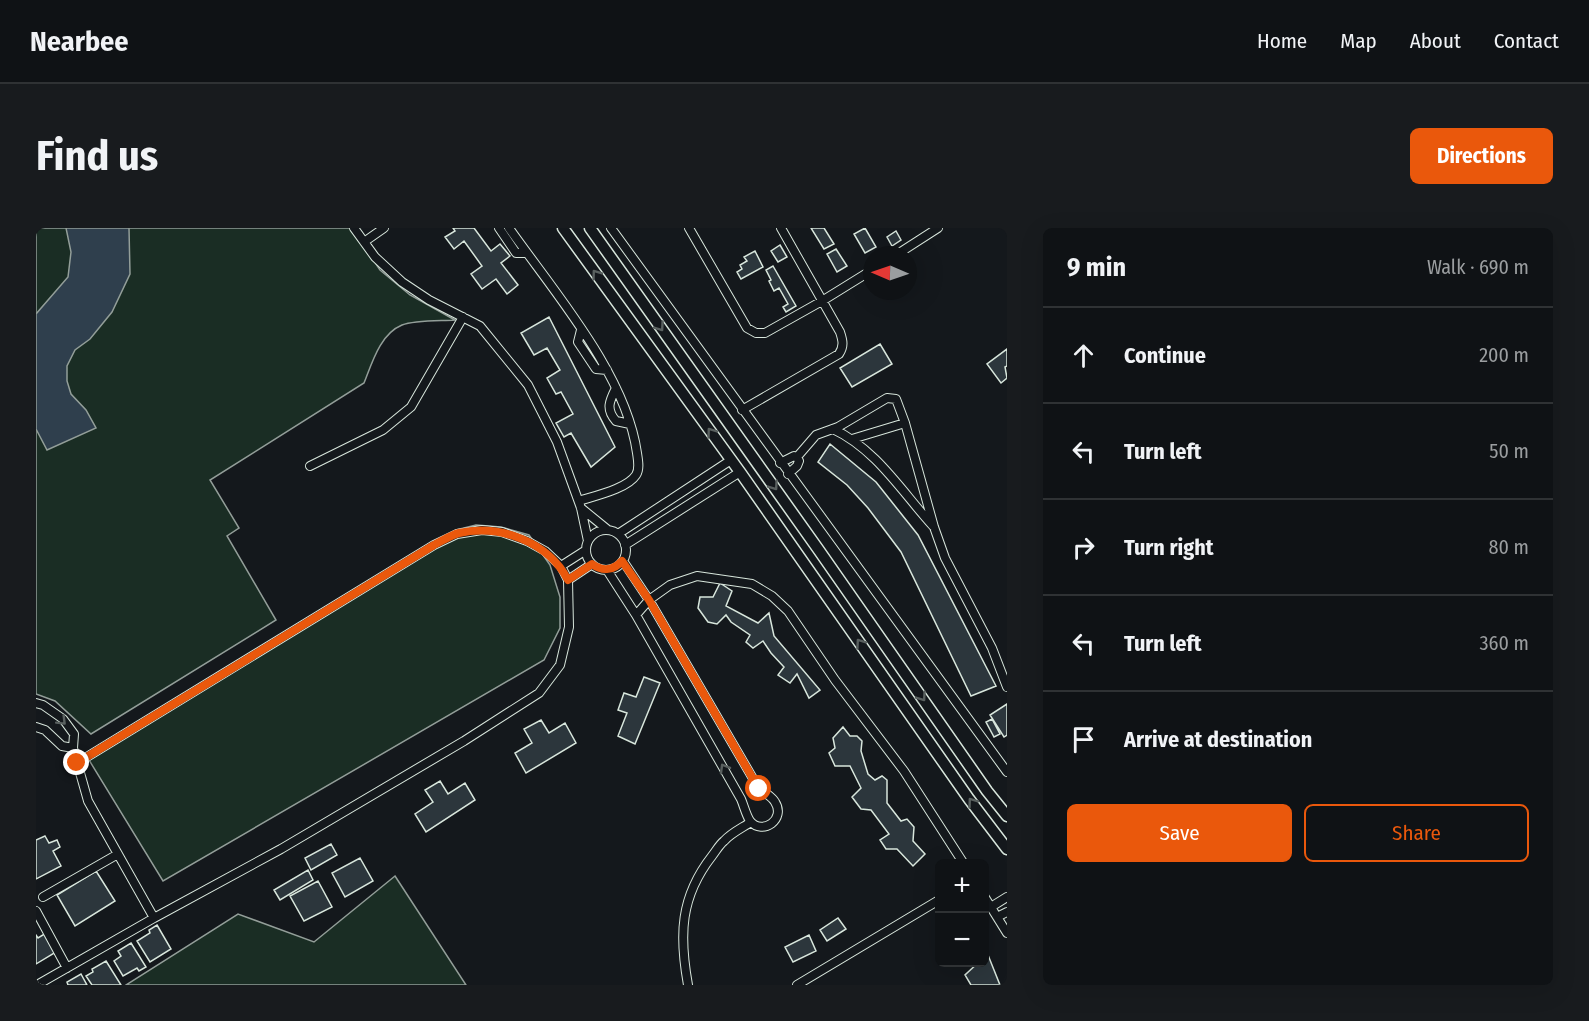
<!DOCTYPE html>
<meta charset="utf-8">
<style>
:root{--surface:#0f1215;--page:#181b1e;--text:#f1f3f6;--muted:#9b9ea0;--line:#2f3234;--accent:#ea580c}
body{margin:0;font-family:"Fira Sans Condensed",sans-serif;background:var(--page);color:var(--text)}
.controls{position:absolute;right:18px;bottom:18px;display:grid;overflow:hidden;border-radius:9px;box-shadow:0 6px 24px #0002}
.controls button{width:54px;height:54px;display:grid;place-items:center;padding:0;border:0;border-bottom:2px solid var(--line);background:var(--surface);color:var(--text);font:30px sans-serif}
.compass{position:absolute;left:827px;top:18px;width:54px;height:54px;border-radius:50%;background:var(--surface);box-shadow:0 6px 24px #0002;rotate:272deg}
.stop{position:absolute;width:18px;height:18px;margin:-14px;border:4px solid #ea580c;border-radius:50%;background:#fff}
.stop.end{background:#ea580c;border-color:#fff;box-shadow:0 2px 6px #0008}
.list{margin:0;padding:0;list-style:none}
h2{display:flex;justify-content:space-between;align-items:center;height:78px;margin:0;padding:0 24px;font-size:26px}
h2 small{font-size:20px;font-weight:400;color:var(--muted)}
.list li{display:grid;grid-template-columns:39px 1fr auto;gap:18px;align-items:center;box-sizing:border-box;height:96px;padding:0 24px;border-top:2px solid var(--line)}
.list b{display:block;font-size:22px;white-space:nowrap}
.list em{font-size:20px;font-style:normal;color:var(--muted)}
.actions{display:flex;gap:12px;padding:18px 24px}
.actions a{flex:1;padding:14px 0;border:2px solid var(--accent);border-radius:9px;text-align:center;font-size:21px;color:var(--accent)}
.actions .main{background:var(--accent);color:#fff}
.icon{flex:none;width:33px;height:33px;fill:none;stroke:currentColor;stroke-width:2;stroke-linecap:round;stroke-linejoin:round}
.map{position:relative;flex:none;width:971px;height:757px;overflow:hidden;border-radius:9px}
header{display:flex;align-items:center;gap:36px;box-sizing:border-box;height:84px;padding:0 30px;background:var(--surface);border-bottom:2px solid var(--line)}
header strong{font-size:28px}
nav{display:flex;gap:33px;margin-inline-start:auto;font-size:21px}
.intro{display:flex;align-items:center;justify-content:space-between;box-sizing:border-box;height:144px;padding:0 36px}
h1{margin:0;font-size:42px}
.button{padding:15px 27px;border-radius:9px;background:var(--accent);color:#fff;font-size:21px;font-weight:700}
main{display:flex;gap:36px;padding:0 36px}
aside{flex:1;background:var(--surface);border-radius:9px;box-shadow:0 6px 24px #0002}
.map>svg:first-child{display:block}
</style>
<header>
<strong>Nearbee</strong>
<nav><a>Home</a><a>Map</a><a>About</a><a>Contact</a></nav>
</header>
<div class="intro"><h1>Find us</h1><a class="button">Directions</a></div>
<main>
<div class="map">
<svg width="971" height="757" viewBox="0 0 971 757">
<rect width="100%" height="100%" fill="#14181c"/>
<path fill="#1a2d24" stroke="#939e99" stroke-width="1.5" d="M0,0H316L344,42L374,67L419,92C404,93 379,92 366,97C344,106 336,135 328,155L174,252L203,300L191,308L240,392L55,506L19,473L0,466Z
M440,297L465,299L493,307L514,337L524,369V400L508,432L127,653L53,532L420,302Z
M359,648L430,757H90L202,686L278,714Z"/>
<path fill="#2f3f4d" stroke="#939e99" stroke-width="1.5" d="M30,0H93L94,46L76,84L54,111L39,122L31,138V153L35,166L50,182L60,200L11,222L0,201V86L32,49L35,24Z"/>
<path fill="#2c363c" stroke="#d8e6dc" stroke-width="1.5" d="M417,0H438L455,23L464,16L474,28L465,35L482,57L471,66L460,51L446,61L435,46L446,38L428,13L418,21L409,9L419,3Z
M775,0H788L798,16L788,21Z
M829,0L840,19L829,25L818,6Z
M860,3L865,12L856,18L851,9Z
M744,17L751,29L742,34L735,23Z
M800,21L811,38L801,44L791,26Z
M719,23L727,39L705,51L701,44L706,41L704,37L711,33L708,29Z
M737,38L760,78L750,84L747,79L752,76L743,60L738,63L733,53L735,52L730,42Z
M513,89L579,219L555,239L535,205L528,209L520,195L537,186L525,164L520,166L511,150L524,142L511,120L498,127L485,105Z
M844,116L856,136L816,159L804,140Z
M971,121V138L969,139L971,150L965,155L951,136Z
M794,216L840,254L882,307L960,458L935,468L865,324L832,280L811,257L782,234Z
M684,355L696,363L690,378L722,395L733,385L738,408L784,462L773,470L761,446L754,455L742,447L748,439L735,425L727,413L717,420L710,414L714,407L695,394L690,387L681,396L672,394L662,380L664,369H677Z
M608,449L624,455L599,516L582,508L591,485L582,482L588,465L600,469Z
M971,476V507L968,509L954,487Z
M956,491L964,506L958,509L950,494Z
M505,492L513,505L529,495L540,515L490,545L479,525L496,515L488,501Z
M807,499L814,508H821L826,513L825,523L832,546L839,552L846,548L851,552V575L865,593L871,591L878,599L877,613L889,626L877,638L861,621H850L844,612L853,606L835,582L825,581L816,569L825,560L814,538H799L793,525L799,520L797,510Z
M404,553L412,566L429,555L439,572L390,604L379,586L397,574L389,562Z
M9,608L13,615L21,612L24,619L17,623L25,638L0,651V612Z
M295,616L301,627L275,642L269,630Z
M324,630L337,653L309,669L296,645Z
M272,642L277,652L244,672L238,662Z
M60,643L79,673L39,698L21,667Z
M282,653L296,679L268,693L254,668Z
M802,690L810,701L791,713L784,702Z
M121,697L135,721L114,734L101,713L114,705L113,702Z
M10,705L20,724L0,736V707L2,710Z
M773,707L780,723L757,734L749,719Z
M95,715L110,739L103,743L101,740L87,748L78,733L85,728L82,723Z
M952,727L964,757H935L929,747L943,734H948V730Z
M70,733L85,757H56L50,748L57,744L56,741Z
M45,746L51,757H32L31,754Z"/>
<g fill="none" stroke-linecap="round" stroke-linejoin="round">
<g stroke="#d8e6dc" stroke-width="10">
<path id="minor" d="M318,0L339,29L366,54L393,72L444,98L492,157L521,214L545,280L552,313
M463,0L480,25H491
M473,0C518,64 590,146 601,225C602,232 604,241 600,247C591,261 558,268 543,273
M575,0L971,544
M653,0L711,100L720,105H729L786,73L836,42
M328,14L348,0
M860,27L902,0
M545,102L542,114L560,141L571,142
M580,160C574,172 569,181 580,193L594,196
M706,182L803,126C808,118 807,113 804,104L745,0
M797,201C840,221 866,264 897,298
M816,211L869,195
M761,229L780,207L802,199L851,170L860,171L869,195L898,299L909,330L956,420L971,459
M744,235L758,228L761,229L763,233L761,238L752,246
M274,238L347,202L375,179L427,89
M545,280L572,302
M550 322a20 20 0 1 1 40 0a20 20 0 1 1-40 0Z
M582,306L695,232
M589,317L704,244
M525,338L550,322
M571,342L600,387L705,571C708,578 710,587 714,593C727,608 750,591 739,574C735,567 725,564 719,554L613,372L587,333
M532,352L556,336
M600,387L613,372L634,357L661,348L716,356L736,368L752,383L799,452L868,543L928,636
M0,475L7,477L27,491L38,506L37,520L52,573L118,690
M0,499L9,502L26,518L37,520
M948,668L971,705
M7,669L82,626
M955,679L971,669
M0,683L31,740
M961,689L971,684
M1,757L118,690L245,621L428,513L503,465L524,437L533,399L532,352L525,338L509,323L491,313L466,304L446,302L421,306L398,317L41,535
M652,757C643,707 644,669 676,628C680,623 683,617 688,613C695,605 706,600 715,594
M761,757L903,672"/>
</g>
<g stroke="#d8e6dc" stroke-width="13">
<path id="tertiary" d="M527,0L704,244L933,571L971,621
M554,0L782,321L951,563L971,588"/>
</g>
<use href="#minor" stroke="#14181c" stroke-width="8"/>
<use href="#tertiary" stroke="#14181c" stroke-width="10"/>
</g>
<defs><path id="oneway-chevron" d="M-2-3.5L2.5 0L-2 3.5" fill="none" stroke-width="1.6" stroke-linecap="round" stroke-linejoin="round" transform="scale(1.5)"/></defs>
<g stroke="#59605f">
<use href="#oneway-chevron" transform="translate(560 46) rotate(-126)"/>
<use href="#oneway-chevron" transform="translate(624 99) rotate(55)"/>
<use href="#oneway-chevron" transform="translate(675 204) rotate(-126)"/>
<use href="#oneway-chevron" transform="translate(738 258) rotate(55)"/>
<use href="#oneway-chevron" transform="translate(824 415) rotate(-125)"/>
<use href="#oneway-chevron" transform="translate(886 469) rotate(55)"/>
<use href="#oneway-chevron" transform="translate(26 493) rotate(45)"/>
<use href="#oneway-chevron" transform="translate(688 540) rotate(-120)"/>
<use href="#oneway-chevron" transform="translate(936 574) rotate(-126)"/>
</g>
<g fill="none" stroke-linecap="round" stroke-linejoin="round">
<path stroke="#ea580c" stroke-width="8" d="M41,535L398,317C406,313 415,307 423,305C465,296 512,314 532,352L556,336C567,344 578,342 586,333L613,372L723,561"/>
</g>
</svg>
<div class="controls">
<button>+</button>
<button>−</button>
</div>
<svg class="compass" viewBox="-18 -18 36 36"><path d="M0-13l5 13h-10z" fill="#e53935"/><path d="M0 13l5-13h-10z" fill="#9b9ea0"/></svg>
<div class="stop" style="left:723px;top:561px"></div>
<div class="stop end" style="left:41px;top:535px"></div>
</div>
<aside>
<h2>9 min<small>Walk · 690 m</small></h2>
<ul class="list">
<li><svg class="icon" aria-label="ahead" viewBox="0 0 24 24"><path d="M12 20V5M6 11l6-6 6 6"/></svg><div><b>Continue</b></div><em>200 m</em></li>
<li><svg class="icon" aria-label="left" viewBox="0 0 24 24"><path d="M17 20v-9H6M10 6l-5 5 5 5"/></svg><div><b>Turn left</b></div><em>50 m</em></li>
<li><svg class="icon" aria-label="right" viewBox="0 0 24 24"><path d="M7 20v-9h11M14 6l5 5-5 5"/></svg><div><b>Turn right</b></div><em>80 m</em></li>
<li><svg class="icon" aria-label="left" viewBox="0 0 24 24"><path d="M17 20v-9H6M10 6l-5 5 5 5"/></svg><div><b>Turn left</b></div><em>360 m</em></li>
<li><svg class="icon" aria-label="arrive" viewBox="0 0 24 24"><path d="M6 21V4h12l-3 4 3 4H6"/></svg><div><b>Arrive at destination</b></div></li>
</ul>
<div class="actions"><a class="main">Save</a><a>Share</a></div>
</aside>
</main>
